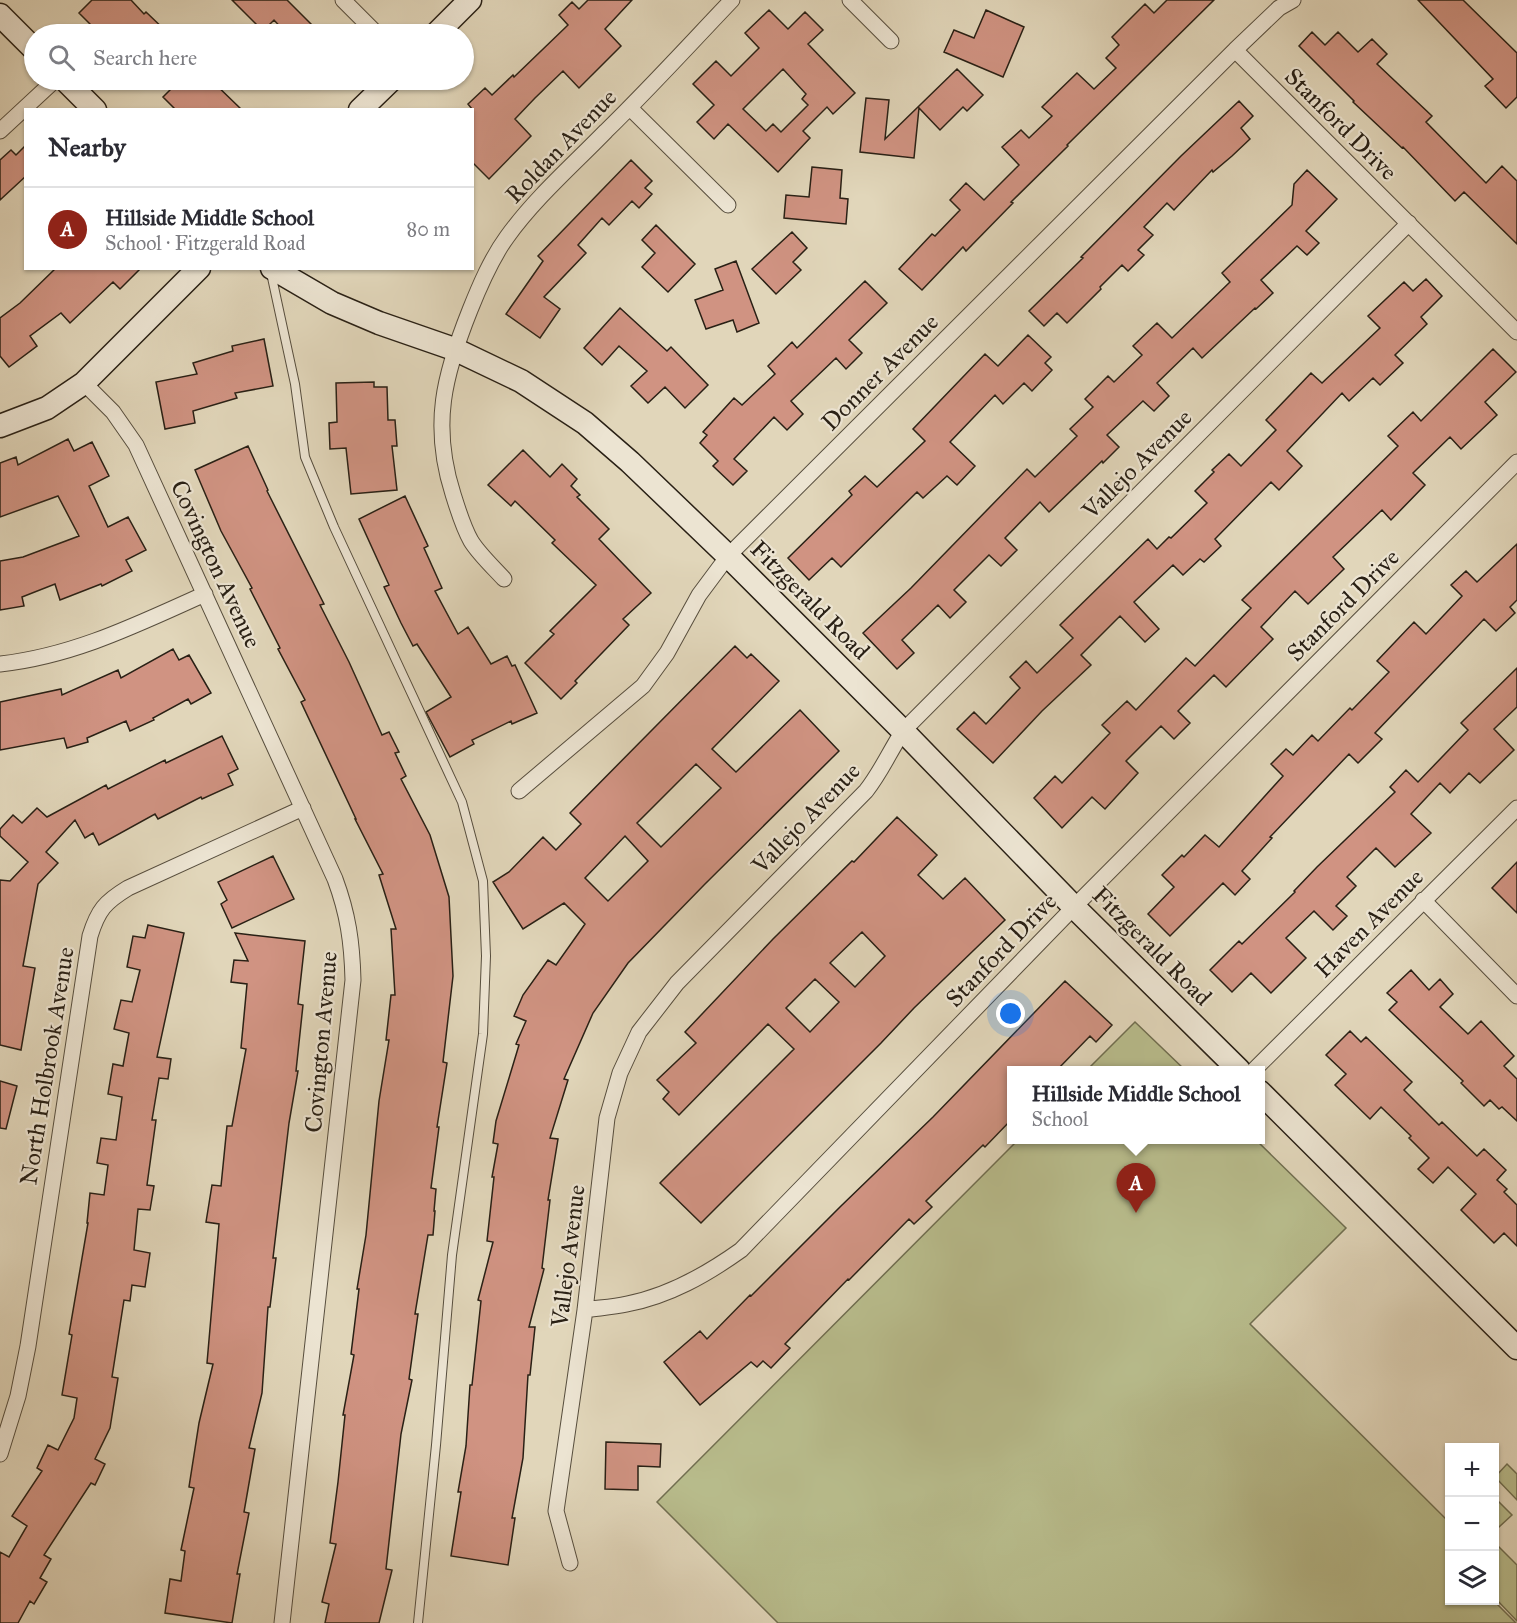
<!DOCTYPE html>
<meta charset="utf-8">
<style>
:root{--surface:#fff;--page:#f2f2f3;--text:#2b2b33;--muted:#7c7c81;--line:#e1e1e2;--accent:#8f2418}
body{margin:0;font-family:"IM FELL Great Primer",serif;background:var(--page);color:var(--text)}
.controls{position:absolute;right:18px;bottom:18px;display:grid;overflow:hidden;border-radius:0px;box-shadow:0 2px 4px #0004}
.controls button{width:54px;height:54px;display:grid;place-items:center;padding:0;border:0;border-bottom:2px solid var(--line);background:var(--surface);color:var(--text);font:30px sans-serif}
.you{position:absolute;left:1011px;top:1014px;width:21px;height:21px;margin:-15px;border:4px solid #fff;border-radius:50%;background:#1a73e8;box-shadow:0 0 0 9px #1a73e833}
.badge{display:grid;place-items:center;width:39px;height:39px;border-radius:50%;background:var(--accent);color:#fff;font-size:20px;font-weight:700}
.pin{position:absolute;translate:-50% -50px;filter:drop-shadow(0 2px 3px #0008)}
.pin::after{content:'';position:absolute;top:32px;width:21px;height:18px;background:inherit;clip-path:polygon(0 0,100% 0,50% 100%)}
.popup{position:absolute;left:1007px;top:1066px;width:258px;height:78px;box-sizing:border-box;display:grid;place-content:center;border-radius:0px;background:var(--surface);filter:drop-shadow(0 2px 4px #0005);font-size:20px;white-space:nowrap;color:var(--muted)}
.popup b{font-size:22px;color:var(--text)}
.popup::after{content:'';position:absolute;left:50%;top:100%;margin-left:-12px;border:12px solid transparent;border-top-color:var(--surface)}
.list{margin:0;padding:0;list-style:none}
h2{display:flex;justify-content:space-between;align-items:center;height:78px;margin:0;padding:0 24px;font-size:26px}
h2 small{font-size:20px;font-weight:400;color:var(--muted)}
.list li{display:grid;grid-template-columns:39px 1fr auto;gap:18px;align-items:center;box-sizing:border-box;height:84px;padding:0 24px;border-top:2px solid var(--line)}
.list b{display:block;font-size:22px;white-space:nowrap}
.list p{margin:0;font-size:20px;white-space:nowrap;color:var(--muted)}
.list em{font-size:20px;font-style:normal;color:var(--muted)}
.icon{flex:none;width:33px;height:33px;fill:none;stroke:currentColor;stroke-width:2;stroke-linecap:round;stroke-linejoin:round}
.map{position:relative;flex:none;width:1517px;height:1623px;overflow:hidden}
.search{position:absolute;background:var(--surface);box-shadow:0 2px 4px #0004;left:24px;top:24px;width:450px;height:66px;display:flex;align-items:center;gap:15px;box-sizing:border-box;padding:0 21px;border-radius:33px;color:var(--muted);font-size:22px}
.panel{position:absolute;background:var(--surface);box-shadow:0 2px 4px #0004;left:24px;top:108px;width:450px;height:162px;border-radius:0px}
.map>svg:first-child{display:block}
</style>
<div class="map">
<svg width="1517" height="1623" viewBox="0 0 1517 1623">
<rect width="100%" height="100%" fill="#e1d6ba"/>
<filter id="stains"><feTurbulence type="fractalNoise" baseFrequency=".00333" numOctaves="4"/><feColorMatrix values="0 0 0 0 .2 0 0 0 0 .09 0 0 0 0 .02 0 0 0 .5 -.17"/></filter>
<radialGradient id="worn" r=".72"><stop offset=".6" stop-color="#630" stop-opacity="0"/><stop offset="1" stop-color="#630" stop-opacity=".3"/></radialGradient>
<path fill="#b8bc8c" stroke="#706e50" stroke-width="1.5" d="M1135,1022L1185,1070H1087Z
M1018,1140H1256L1346,1228L1250,1324L1449,1522L1450,1600L1494,1601L1516,1623H778L657,1502Z
M1507,1464L1517,1474V1500L1495,1477Z
M1494,1497L1512,1515L1499,1527L1495,1523Z
M1494,1542L1517,1565V1621L1495,1598Z"/>
<path fill="#d09382" stroke="#292015" stroke-width="1.5" fill-rule="evenodd" d="M92,0H131L144,14L146,12L169,34H100L79,13Z
M232,0H287L321,34H287L274,20L263,31Z
M588,0H632L605,29L621,46L579,88L563,71L535,98L515,119L531,136L489,179L472,162V109L468,104L485,88L492,95L513,75L514,77L568,25L559,15L572,2L579,9Z
M1167,0H1214L1067,145L1068,146L1011,202L1013,203L966,251L963,247L922,290L899,269L932,234L935,236L960,210L950,200L966,183L984,200L1019,165L1002,147L1021,130L1029,138L1052,116L1042,107L1077,73L1094,89L1116,68L1106,58L1119,45L1112,37L1145,4L1154,13Z
M1418,0H1463L1517,53V97L1506,108L1485,86L1493,79Z
M769,10L788,29L805,12L823,30L808,44L855,93L833,114L827,107L803,131L810,138L778,172L728,124L714,139L697,122L714,105L693,84L716,61L731,76L759,48L745,33ZM783,69L806,94L802,99L808,105L781,132L773,124L766,131L743,109Z
M986,10L1024,27L1003,77L944,52L954,30L974,38Z
M1312,32L1325,45L1338,32L1358,52L1372,39L1387,54L1377,64L1432,116L1426,122L1486,183L1502,166L1517,181V244L1464,192L1455,201L1403,147L1402,148L1353,102L1354,101L1299,46Z
M957,69L983,95L967,111L963,107L940,130L919,108L914,158L860,152L866,98L889,100L885,139Z
M180,80H211L242,110H176L163,97Z
M1239,101L1253,116L1241,128L1250,139L1232,156L1213,172L1212,170L1174,210L1167,203L1144,227L1153,235L1138,250L1144,255L1128,271L1122,265L1100,287L1101,289L1067,323L1057,313L1044,326L1029,311L1083,258L1081,257L1181,156Z
M26,145V176L0,200V160L11,150L16,155Z
M631,160L652,181L645,188L652,194L639,208L632,201L609,225L602,218L578,245L586,253L544,297L560,309L540,338L506,314L543,261L538,256Z
M812,167L842,170L840,198L848,199L846,224L784,218L786,195L809,197Z
M1307,170L1337,199L1306,231L1319,243L1307,255L1297,246L1261,280L1273,293L1256,309L1255,308L1202,358L1193,348L1157,383L1169,396L1154,411L1143,401L1107,435L1119,447L1103,463L1102,461L1049,512L1040,502L1005,538L1017,550L1001,566L989,555L954,590L966,602L950,618L938,605L902,640L914,653L897,669L863,633L911,588L1027,469L1035,477L1077,436L1070,429L1093,407L1085,399L1108,376L1114,382L1142,355L1133,346L1157,323L1172,338L1230,282L1222,273L1292,205L1294,184Z
M656,225L695,264L668,292L642,267L655,253L642,240Z
M792,232L807,248L793,262L801,270L776,294L752,269Z
M736,261L759,323L737,332L733,320L706,329L695,300L723,290L715,269Z
M56,268H141L120,289L113,282L70,323L61,313L30,336L37,346L9,367L0,356V318L20,303Z
M1426,279L1442,296L1421,317L1427,324L1395,355L1403,363L1380,385L1373,378L1349,401L1342,393L1287,451L1302,466L1279,490L1271,482L1215,539L1221,546L1204,562L1200,559L1183,575L1173,565L1134,602L1159,629L1145,642L1120,616L1081,655L1091,665L1042,711L993,763L957,729L974,712L986,724L1020,688L1010,677L1026,661L1037,673L1073,638L1060,625L1148,539L1157,549L1169,537L1171,538L1207,503L1195,491L1214,472L1212,470L1229,454L1241,466L1276,430L1266,420L1311,373L1322,383L1380,328L1368,316L1404,282L1413,291Z
M865,281L887,303L849,340L862,353L846,369L836,358L791,401L803,414L787,430L774,417L734,459L747,471L733,485L713,466L718,461L700,443L707,435L703,432L734,398L742,405L775,374L768,366L792,342L797,348Z
M620,308L667,351L671,347L708,385L685,408L665,387L648,403L631,386L647,371L619,346L602,365L584,348Z
M1028,335L1051,357L1045,363L1052,370L1032,391L1024,383L1003,404L995,395L950,442L975,466L957,485L947,476L923,498L917,492L841,567L832,558L809,580L788,558L852,495L849,491L865,476L877,487L925,441L913,429L985,354L998,366Z
M264,339L273,386L235,393L237,398L193,411L195,423L165,429L156,382L197,374L193,363L233,351L232,346Z
M1493,349L1516,372L1485,402L1497,415L1461,449L1450,437L1413,473L1425,485L1391,520L1382,510L1333,557L1344,569L1308,604L1295,591L1261,627L1273,639L1226,687L1214,675L1178,711L1190,723L1174,739L1161,726L1126,761L1138,773L1105,809L1092,797L1062,828L1034,798L1055,776L1062,783L1110,733L1102,725L1127,701L1136,710L1186,658L1195,666L1251,608L1242,600L1398,446L1388,436L1413,412L1421,421Z
M374,382V387H387L388,420H395L397,446H392L397,490L351,494L346,448L330,449L329,423L337,422L336,383Z
M68,439L74,451L92,442L109,476L89,486L108,527L128,517L146,550L126,560L132,571L102,586L101,584L60,600L55,584L22,597L24,606L0,610V561L23,557L79,536L58,496L0,517V463L16,457L18,465Z
M248,446L268,490L267,491L324,604L320,605L349,662L382,735L389,732L399,752L395,753L406,776L401,779L430,835L449,897L453,976L443,1062L447,1063L437,1127H439L431,1188L436,1189L434,1211H435L433,1235H428L415,1314H418L409,1379L412,1380L401,1434L386,1569L392,1570L379,1623H325L329,1604L322,1602L336,1544L330,1543L338,1482L345,1415H343L354,1355L351,1354L359,1289H357L366,1235L379,1101L389,1040H386L391,995H395L391,929H396L379,875L383,874L355,819H356L301,702L305,700L278,649L280,648L250,589L252,588L221,531L195,470Z
M523,450L550,477L562,464L577,479L571,486L580,495L577,497L609,529L599,539L651,593L623,619L629,625L575,681L577,683L561,699L525,663L554,634L550,631L596,585L552,543L555,540L515,501L511,506L488,485Z
M405,496L428,546L424,548L442,588L435,591L458,634L468,627L491,664L507,656L512,666L515,665L537,713L512,724L511,721L472,740L474,744L450,757L426,712L451,697L417,644L413,646L401,623L384,587L389,585L359,519Z
M1517,544V600L1510,607L1515,613L1496,631L1484,619L1375,733L1382,739L1358,763L1349,754L1270,837L1272,838L1242,871L1250,879L1235,895L1223,883L1170,936L1148,914L1174,887L1162,875L1182,855L1184,857L1205,835L1219,847L1283,776L1271,764L1286,749L1293,755L1312,735L1318,741L1350,708L1352,710L1389,672L1377,661L1414,622L1426,634L1462,596L1451,585L1466,571L1477,582Z
M735,646L747,658L751,654L779,681L712,749L736,772L800,710L839,751L704,885L628,963L593,1013L564,1079L568,1080L550,1138L558,1139L548,1200H550L542,1268L544,1269L529,1327H535L530,1375H528L523,1458L512,1518H515L508,1565L451,1556L461,1492H458L466,1446L470,1385H472L481,1301L478,1300L493,1242L487,1241L494,1177H492L498,1144L493,1143L496,1121L519,1045L516,1044L526,1021L514,1016L523,995L548,960L556,965L585,924L564,903L523,929L493,882L509,872L543,837L556,850L581,824L570,813ZM696,764L721,788L661,847L637,823ZM625,836L648,861L608,901L585,878Z
M173,649L179,660L189,655L211,693L191,704L188,699L153,718L154,720L130,731L126,721L87,738L88,742L67,748L64,738L0,750V702L61,689L62,695L118,670L121,678Z
M1517,668V707L1494,729L1514,750L1480,783L1469,773L1450,793L1440,783L1411,814L1431,833L1395,867L1376,848L1347,877L1356,886L1336,906L1347,916L1333,930L1314,911L1286,938L1306,958L1271,993L1251,973L1232,992L1210,970L1239,941L1242,944L1295,892L1294,891L1317,867L1395,792L1390,787L1406,770L1418,782L1468,730L1461,723Z
M222,736L238,769L228,774L233,785L202,799L201,797L158,819L155,814L99,845L93,833L85,838L75,820L46,852L58,863L38,884L23,966L35,968L21,1050L0,1045V880L10,881L28,862L0,836V829L13,815L22,823L37,808L47,817L106,785L108,789L165,760L166,763Z
M897,817L937,855L918,875L943,899L965,878L1005,920L914,1008L881,1043L701,1223L660,1183L794,1049L768,1024L679,1115L663,1099L669,1092L657,1080L696,1043L685,1032L773,939L852,861L854,862ZM862,932L885,956L855,987L830,963ZM815,979L839,1002L810,1032L786,1008Z
M273,856L294,899L232,928L221,904L227,900L218,882Z
M1517,862V913L1492,888Z
M148,925L184,933L157,1057L171,1059L168,1079L159,1078L152,1120H156L147,1185L154,1186L150,1210L138,1209L134,1250L150,1253L145,1287L132,1285L130,1301L124,1300L112,1377L118,1378L110,1428L95,1459L105,1464L95,1485L91,1483L44,1555L51,1559L40,1578L47,1582L34,1604L30,1601L18,1623H0V1552L9,1557L27,1526L12,1516L42,1471L37,1468L48,1445L58,1450L74,1418L77,1398L62,1395L72,1335L69,1334L88,1223H87L90,1193L104,1195L108,1165L97,1163L101,1138L116,1140L122,1097L108,1094L113,1064L123,1066L129,1033L114,1029L121,1000L132,1002L140,970L127,967L133,936L145,938Z
M235,933L305,941L298,1004L303,1005L296,1071H298L289,1123L273,1258H276L270,1307H268L262,1393L249,1448L255,1449L244,1512L249,1513L237,1574H240L232,1623L165,1613L170,1579L181,1581L185,1551L181,1550L194,1488L189,1487L199,1423L213,1364L207,1363L219,1224L206,1222L212,1185L221,1186L227,1126H232L246,1049L241,1048L247,984L231,982L234,960L248,961Z
M1411,970L1429,990L1440,979L1453,994L1440,1007L1468,1034L1481,1021L1514,1056L1504,1066L1517,1079V1121L1502,1107L1499,1109L1490,1100L1484,1106L1461,1083L1463,1081L1389,1010L1397,1002L1387,993Z
M1065,981L1112,1025L1096,1042L1090,1036L1056,1071H1011V1120L985,1147L983,1145L926,1201L932,1207L914,1224L909,1219L849,1280L848,1279L785,1344L790,1348L771,1368L763,1361L757,1367L751,1362L700,1405L664,1362L700,1331L707,1339L750,1295L751,1296L841,1206L933,1117Z
M1350,1031L1361,1042L1366,1037L1412,1082L1404,1090L1439,1125L1442,1122L1477,1156L1484,1149L1506,1170L1497,1180L1507,1189L1504,1192L1517,1205V1246L1504,1233L1494,1243L1461,1210L1476,1194L1448,1167L1433,1183L1418,1169L1429,1158L1409,1138L1411,1136L1381,1107L1370,1119L1335,1085L1346,1074L1326,1055Z
M0,1081L17,1086L6,1129L0,1128Z
M606,1442L661,1444L660,1467L638,1466V1490L605,1489Z"/>
<g fill="none" stroke-linecap="round" stroke-linejoin="round">
<g stroke="#574e3e" stroke-width="10">
<path id="lane" d="M271,273L295,384L305,457L334,527L462,802L483,881L486,956L483,1034L452,1255L436,1445L418,1623"/>
</g>
<g stroke="#574e3e" stroke-width="17">
<path id="street" d="M343,0L377,34
M850,0L891,41
M1235,50L1517,332
M630,108L728,205
M0,131L55,80
M84,383L113,412L136,445L335,879C348,914 352,942 353,980L282,1623
M504,579C493,567 479,554 471,541C463,527 458,510 453,494C431,425 444,375 470,310C480,285 491,259 507,237C535,198 573,165 606,131C649,89 690,44 732,0
M0,664C74,656 138,624 205,594
M519,791L643,686L667,653L699,595L728,556L1235,50L1279,8L1293,0
M1423,900L1517,996
M1254,1070L1517,808
M585,1310C598,1308 613,1307 627,1304C669,1296 706,1275 741,1250L1074,907L1517,462
M0,1454L18,1396L28,1346L90,936C98,910 105,902 128,888L303,808
M570,1563L556,1511L585,1310L607,1118L620,1073L639,1032L677,983L866,791C881,772 890,751 903,731L1409,223"/>
</g>
<g stroke="#292015" stroke-width="25">
<path id="secondary" d="M0,15L34,49
M436,34L470,0
M65,80L95,110
M360,110L391,80
M272,268L332,303L379,323L454,349L521,381L585,423L630,462L728,556L903,731L1074,907L1239,1070
M0,426L47,408L84,383L199,268
M1260,1092L1517,1348"/>
</g>
<use href="#lane" stroke="#ece4d2" stroke-width="8"/>
<use href="#street" stroke="#ece4d2" stroke-width="15"/>
<use href="#secondary" stroke="#ece4d2" stroke-width="22"/>
</g>
<g text-anchor="middle" dominant-baseline="central" stroke-width="4.5" stroke-linejoin="round" paint-order="stroke">
<g font-size="24" fill="#292015" stroke="#ece4d2">
<text transform="translate(1341 124) rotate(45)">Stanford Drive</text>
<text transform="translate(561 146) rotate(-46)">Roldan Avenue</text>
<text transform="translate(880 372) rotate(-45)">Donner Avenue</text>
<text transform="translate(1137 464) rotate(-45)">Vallejo Avenue</text>
<text transform="translate(216 564) rotate(65)">Covington Avenue</text>
<text transform="translate(810 600) rotate(45)">Fitzgerald Road</text>
<text transform="translate(1343 605) rotate(-45)">Stanford Drive</text>
<text transform="translate(806 818) rotate(-46)">Vallejo Avenue</text>
<text transform="translate(1369 923) rotate(-45)">Haven Avenue</text>
<text transform="translate(1152 946) rotate(45)">Fitzgerald Road</text>
<text transform="translate(1001 950) rotate(-46)">Stanford Drive</text>
<text transform="translate(321 1042) rotate(-85)">Covington Avenue</text>
<text transform="translate(47 1066) rotate(-81)">North Holbrook Avenue</text>
<text transform="translate(568 1256) rotate(-83)">Vallejo Avenue</text>
</g>
</g>
<rect width="100%" height="100%" filter="url(#stains)"/>
<rect width="100%" height="100%" fill="url(#worn)"/>
</svg>
<div class="controls">
<button>+</button>
<button>−</button>
<button><svg class="icon" aria-label="layers" viewBox="0 0 24 24"><path d="M12 4l9 5-9 5-9-5zM3 14l9 5 9-5"/></svg></button>
</div>
<div class="you"></div>
<div class="pin badge" style="left:1136px;top:1213px">A</div>
<div class="popup"><b>Hillside Middle School</b>School</div>
<div class="search"><svg class="icon" aria-label="search" viewBox="0 0 24 24"><circle cx="10" cy="10" r="6"/><path d="M15 15l6 6"/></svg>Search here</div>
<section class="panel">
<h2>Nearby<small></small></h2>
<ul class="list">
<li><span class="badge">A</span><div><b>Hillside Middle School</b><p>School · Fitzgerald Road</p></div><em>80 m</em></li>
</ul>
</section>
</div>
